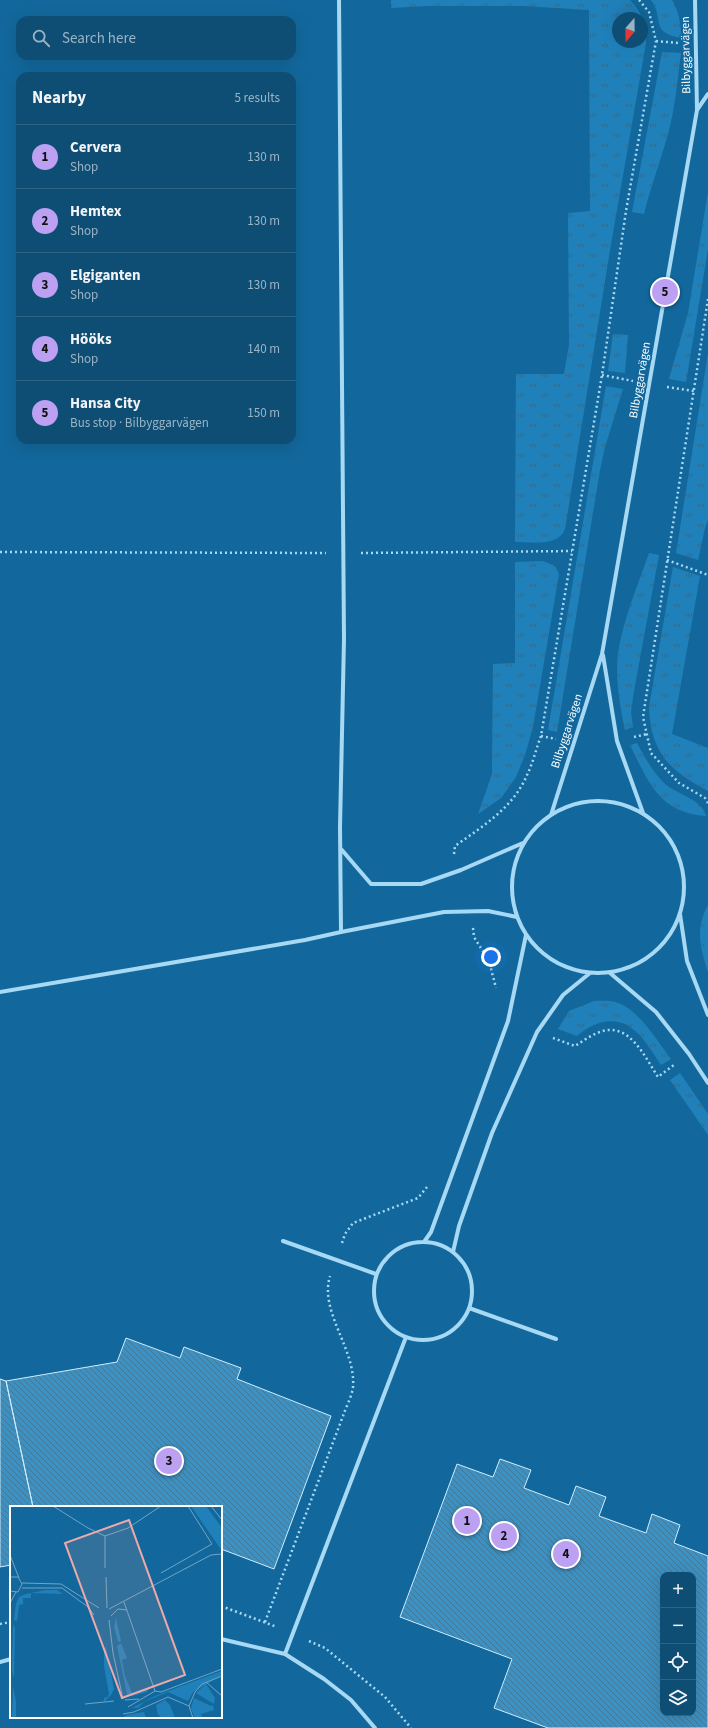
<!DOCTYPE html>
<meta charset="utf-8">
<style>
:root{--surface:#0e4e75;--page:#17557a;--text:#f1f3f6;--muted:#9bb4c5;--line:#2e6587;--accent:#bca0f2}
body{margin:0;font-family:"Source Sans 3",sans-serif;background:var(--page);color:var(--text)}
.controls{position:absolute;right:12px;bottom:12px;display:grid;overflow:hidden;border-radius:8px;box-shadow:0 4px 16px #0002}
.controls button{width:36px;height:36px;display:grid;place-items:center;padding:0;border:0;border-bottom:1px solid var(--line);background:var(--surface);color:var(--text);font:20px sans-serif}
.compass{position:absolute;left:612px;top:12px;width:36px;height:36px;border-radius:50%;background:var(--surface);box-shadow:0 4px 16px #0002;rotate:200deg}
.you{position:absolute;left:491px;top:957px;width:14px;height:14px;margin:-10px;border:3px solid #fff;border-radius:50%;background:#1a73e8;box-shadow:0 0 0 6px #1a73e833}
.badge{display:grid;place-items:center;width:26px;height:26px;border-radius:50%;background:var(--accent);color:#111;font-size:13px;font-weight:700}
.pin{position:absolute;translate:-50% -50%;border:2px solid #fff;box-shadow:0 1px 4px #0006}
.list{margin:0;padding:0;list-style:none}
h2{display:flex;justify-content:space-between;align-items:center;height:52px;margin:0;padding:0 16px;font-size:17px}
h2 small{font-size:13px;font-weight:400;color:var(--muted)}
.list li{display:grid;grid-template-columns:26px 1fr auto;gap:12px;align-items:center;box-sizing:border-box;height:64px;padding:0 16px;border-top:1px solid var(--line)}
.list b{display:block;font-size:15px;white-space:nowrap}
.list p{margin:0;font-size:13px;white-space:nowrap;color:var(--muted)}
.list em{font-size:13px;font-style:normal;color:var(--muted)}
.icon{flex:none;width:22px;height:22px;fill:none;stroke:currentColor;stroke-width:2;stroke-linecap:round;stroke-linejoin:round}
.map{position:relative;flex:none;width:708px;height:1728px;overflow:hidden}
.search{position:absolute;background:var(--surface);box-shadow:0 4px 16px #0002;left:16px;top:16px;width:280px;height:44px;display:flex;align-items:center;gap:10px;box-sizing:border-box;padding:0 14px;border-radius:12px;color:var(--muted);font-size:15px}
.panel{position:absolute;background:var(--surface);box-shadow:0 4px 16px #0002;left:16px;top:72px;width:280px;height:372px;border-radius:12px}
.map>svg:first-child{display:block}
</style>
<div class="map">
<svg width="708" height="1728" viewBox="0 0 708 1728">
<defs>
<pattern id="grass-tufts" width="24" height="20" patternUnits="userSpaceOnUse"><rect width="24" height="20" fill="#2081ba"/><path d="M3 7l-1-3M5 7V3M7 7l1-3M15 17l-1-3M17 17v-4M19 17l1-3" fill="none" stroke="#346988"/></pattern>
<pattern id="building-back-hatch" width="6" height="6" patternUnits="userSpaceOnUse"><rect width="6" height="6" fill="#3b91c3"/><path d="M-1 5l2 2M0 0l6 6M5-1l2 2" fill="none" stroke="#417999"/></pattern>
</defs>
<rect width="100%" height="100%" fill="#12689c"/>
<path fill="url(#grass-tufts)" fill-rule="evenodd" d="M391,0H630C644,15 645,23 646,43L610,250L565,529C558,547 532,542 515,542L516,374H564L569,345L568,213L590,211L589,10L523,6H426L391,8ZM618,18H642V42H618Z
M651,0H672C679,12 681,24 681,38C649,32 665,20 651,0Z
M662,52L681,53C677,83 675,112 666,141C659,165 650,189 644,214L632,212Z
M708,192V249L686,382L669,379L688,313Z
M613,334L628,335L625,373L608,371Z
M708,353V520L705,528L698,560L676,553Z
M606,386L623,389L605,447L600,470L557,732L548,730Z
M649,553L659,555L634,691L631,712L633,727L625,730C620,706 615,679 618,653C623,620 638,585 649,553Z
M543,561L555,566L559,574L533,727L525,755L516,777L501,798L478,814L492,774L493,664L515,663V562Z
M673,567L700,576L672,734L708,748V791C669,770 651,753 649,707Z
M637,743C645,758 653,772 665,784C678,795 702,799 706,816C660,813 648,782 630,745Z
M708,905V972C700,947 695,929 708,905Z
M594,1001C602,1001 610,1000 618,1003C639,1010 658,1042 671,1059L661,1065C653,1053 645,1039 634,1030C616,1014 592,1022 577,1036L558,1029L569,1011Z
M680,1073L708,1114V1135L670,1080Z"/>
<path fill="url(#building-back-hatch)" stroke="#cfedfe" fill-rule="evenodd" d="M126,1338L180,1358L184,1347L241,1368L237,1379L331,1416L274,1569L221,1549V1507H33L6,1381L117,1362Z
M0,1379L6,1381L33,1507H11V1565L0,1567Z
M500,1459L531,1470L524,1488L569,1505L576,1486L606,1497L599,1516L646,1533L652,1514L680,1525L674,1543L708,1556V1728H548L494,1708L512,1659L400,1617L457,1464L493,1477ZM663,1575H693V1713H663Z"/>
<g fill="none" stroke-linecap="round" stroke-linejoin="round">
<path stroke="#a7d8f4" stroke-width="2.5" stroke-dasharray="2 3" stroke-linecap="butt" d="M656,41L678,43
M708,299L643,717L651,753L679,783L705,798L708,803
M602,375L633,381
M667,387L694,391
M0,552L326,553
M361,553L572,551
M667,560L708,575
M541,736L556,739
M634,737L647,734
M454,854L455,846C483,826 513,808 527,775C533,763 536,749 541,736L602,375L626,211L656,41L649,12L639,0
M473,928L474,937L489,961L496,988
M553,1038L575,1046C583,1041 591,1035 600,1032C629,1021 645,1057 658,1077L674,1065
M342,1243L345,1234L353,1223L418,1198L427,1187
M221,1606L277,1627
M265,1622L343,1416C346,1407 352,1396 353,1387C356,1349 319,1312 330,1276
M0,1624L11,1622
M309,1641L325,1648L385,1697L411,1728"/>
<path stroke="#a7d8f4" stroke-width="4" d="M339,0L344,639L340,827L341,932
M697,110L708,94
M603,655L617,741L643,813
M512 887a86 86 0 1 1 172 0a86 86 0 1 1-172 0Z
M551,815L602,654L697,110L695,0
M341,849L371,884H421L461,870L523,843
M680,914L687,961L708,1015
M610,973L656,1012L689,1054L708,1083
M0,992L305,940L341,932L444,912L488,911L517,917
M283,1241L376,1274
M424,1242L431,1232L508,1021L526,935
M374 1291a49 49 0 1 1 98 0a49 49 0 1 1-98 0Z
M453,1252L459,1226L492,1133L537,1032L563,995L590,973
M469,1308L556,1339
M221,1639L285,1654L324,1679L351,1700L375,1728
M285,1654L406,1337
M0,1662L11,1659"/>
</g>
<g text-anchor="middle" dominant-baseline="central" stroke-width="3.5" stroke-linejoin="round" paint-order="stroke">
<g font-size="12" fill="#fff" stroke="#12689c">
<text transform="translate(686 55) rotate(-91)">Bilbyggarvägen</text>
<text transform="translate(640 380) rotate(-80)">Bilbyggarvägen</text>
<text transform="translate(567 731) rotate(-72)">Bilbyggarvägen</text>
</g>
</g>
<g transform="translate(10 1506)">
<rect width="212" height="212" fill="#12689c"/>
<path d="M181,0H196L212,22V45ZM36,84H47L53,88L21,87V92H13V98L9,99L7,115L4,114L6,98L9,91L16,88ZM106,112L111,135L108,136L104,121ZM3,118L5,122L4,172L2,165ZM111,137L117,152L112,154L115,170L122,187L140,181L137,186L122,190L117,188L107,140ZM96,141L104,183L101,189L94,196V192L98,191L99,188L94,160V142ZM212,165V169L183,186L178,195L158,186L134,196L128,202H122L145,190ZM196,178L205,192L204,198L186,187ZM3,180L6,196V212H2ZM184,192L201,200L203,199L204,204L191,208L192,212H185L181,202ZM155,194L160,199L165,212H149L150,209H148L146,199ZM134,206L136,212H112L117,209Z" fill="#2081ba"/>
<path fill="none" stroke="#71a4c4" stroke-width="1" d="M43,0L78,22L95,30L118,22L151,0M201,0L212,14M0,49L9,72M95,62V30M151,67L202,38L178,0M0,71H8L12,78L8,86L0,85M96,71L97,102M12,77L51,78L89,102M12,82H52L78,101L84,109M114,96L145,185M0,97L6,86M99,103L201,49L212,48M101,110L108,103L117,104M99,114L103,147L113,193M196,176L212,190M145,185L151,186L212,163M115,194L129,193M75,198L104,195M118,201L145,185M113,208L124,206L158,191L179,200M183,212L179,200L185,186L192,178L212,170"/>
<path fill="#efa9a9" fill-opacity="0.15" stroke="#efa9a9" stroke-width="2" d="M119,14L175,169L112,192L55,37Z"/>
<rect width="212" height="212" fill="none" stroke="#fff" stroke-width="2"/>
</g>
</svg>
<div class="controls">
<button>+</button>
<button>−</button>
<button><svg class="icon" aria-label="locate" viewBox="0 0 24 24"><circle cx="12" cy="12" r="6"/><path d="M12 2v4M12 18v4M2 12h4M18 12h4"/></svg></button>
<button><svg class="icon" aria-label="layers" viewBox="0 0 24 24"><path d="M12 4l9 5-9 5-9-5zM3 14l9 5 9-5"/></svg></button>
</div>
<svg class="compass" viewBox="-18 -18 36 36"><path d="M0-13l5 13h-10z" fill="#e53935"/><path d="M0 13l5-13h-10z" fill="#9bb4c5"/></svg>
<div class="you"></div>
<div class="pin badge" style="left:467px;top:1521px">1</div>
<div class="pin badge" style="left:504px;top:1536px">2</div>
<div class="pin badge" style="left:169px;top:1461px">3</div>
<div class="pin badge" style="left:566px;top:1554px">4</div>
<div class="pin badge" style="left:665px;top:292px">5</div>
<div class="search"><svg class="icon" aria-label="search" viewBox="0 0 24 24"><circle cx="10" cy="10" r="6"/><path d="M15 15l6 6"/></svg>Search here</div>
<section class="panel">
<h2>Nearby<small>5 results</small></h2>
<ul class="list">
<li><span class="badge">1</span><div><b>Cervera</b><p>Shop</p></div><em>130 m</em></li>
<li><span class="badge">2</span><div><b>Hemtex</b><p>Shop</p></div><em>130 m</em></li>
<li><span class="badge">3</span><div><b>Elgiganten</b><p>Shop</p></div><em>130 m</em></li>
<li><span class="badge">4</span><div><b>Hööks</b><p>Shop</p></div><em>140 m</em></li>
<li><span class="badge">5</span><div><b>Hansa City</b><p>Bus stop · Bilbyggarvägen</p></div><em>150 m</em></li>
</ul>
</section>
</div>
